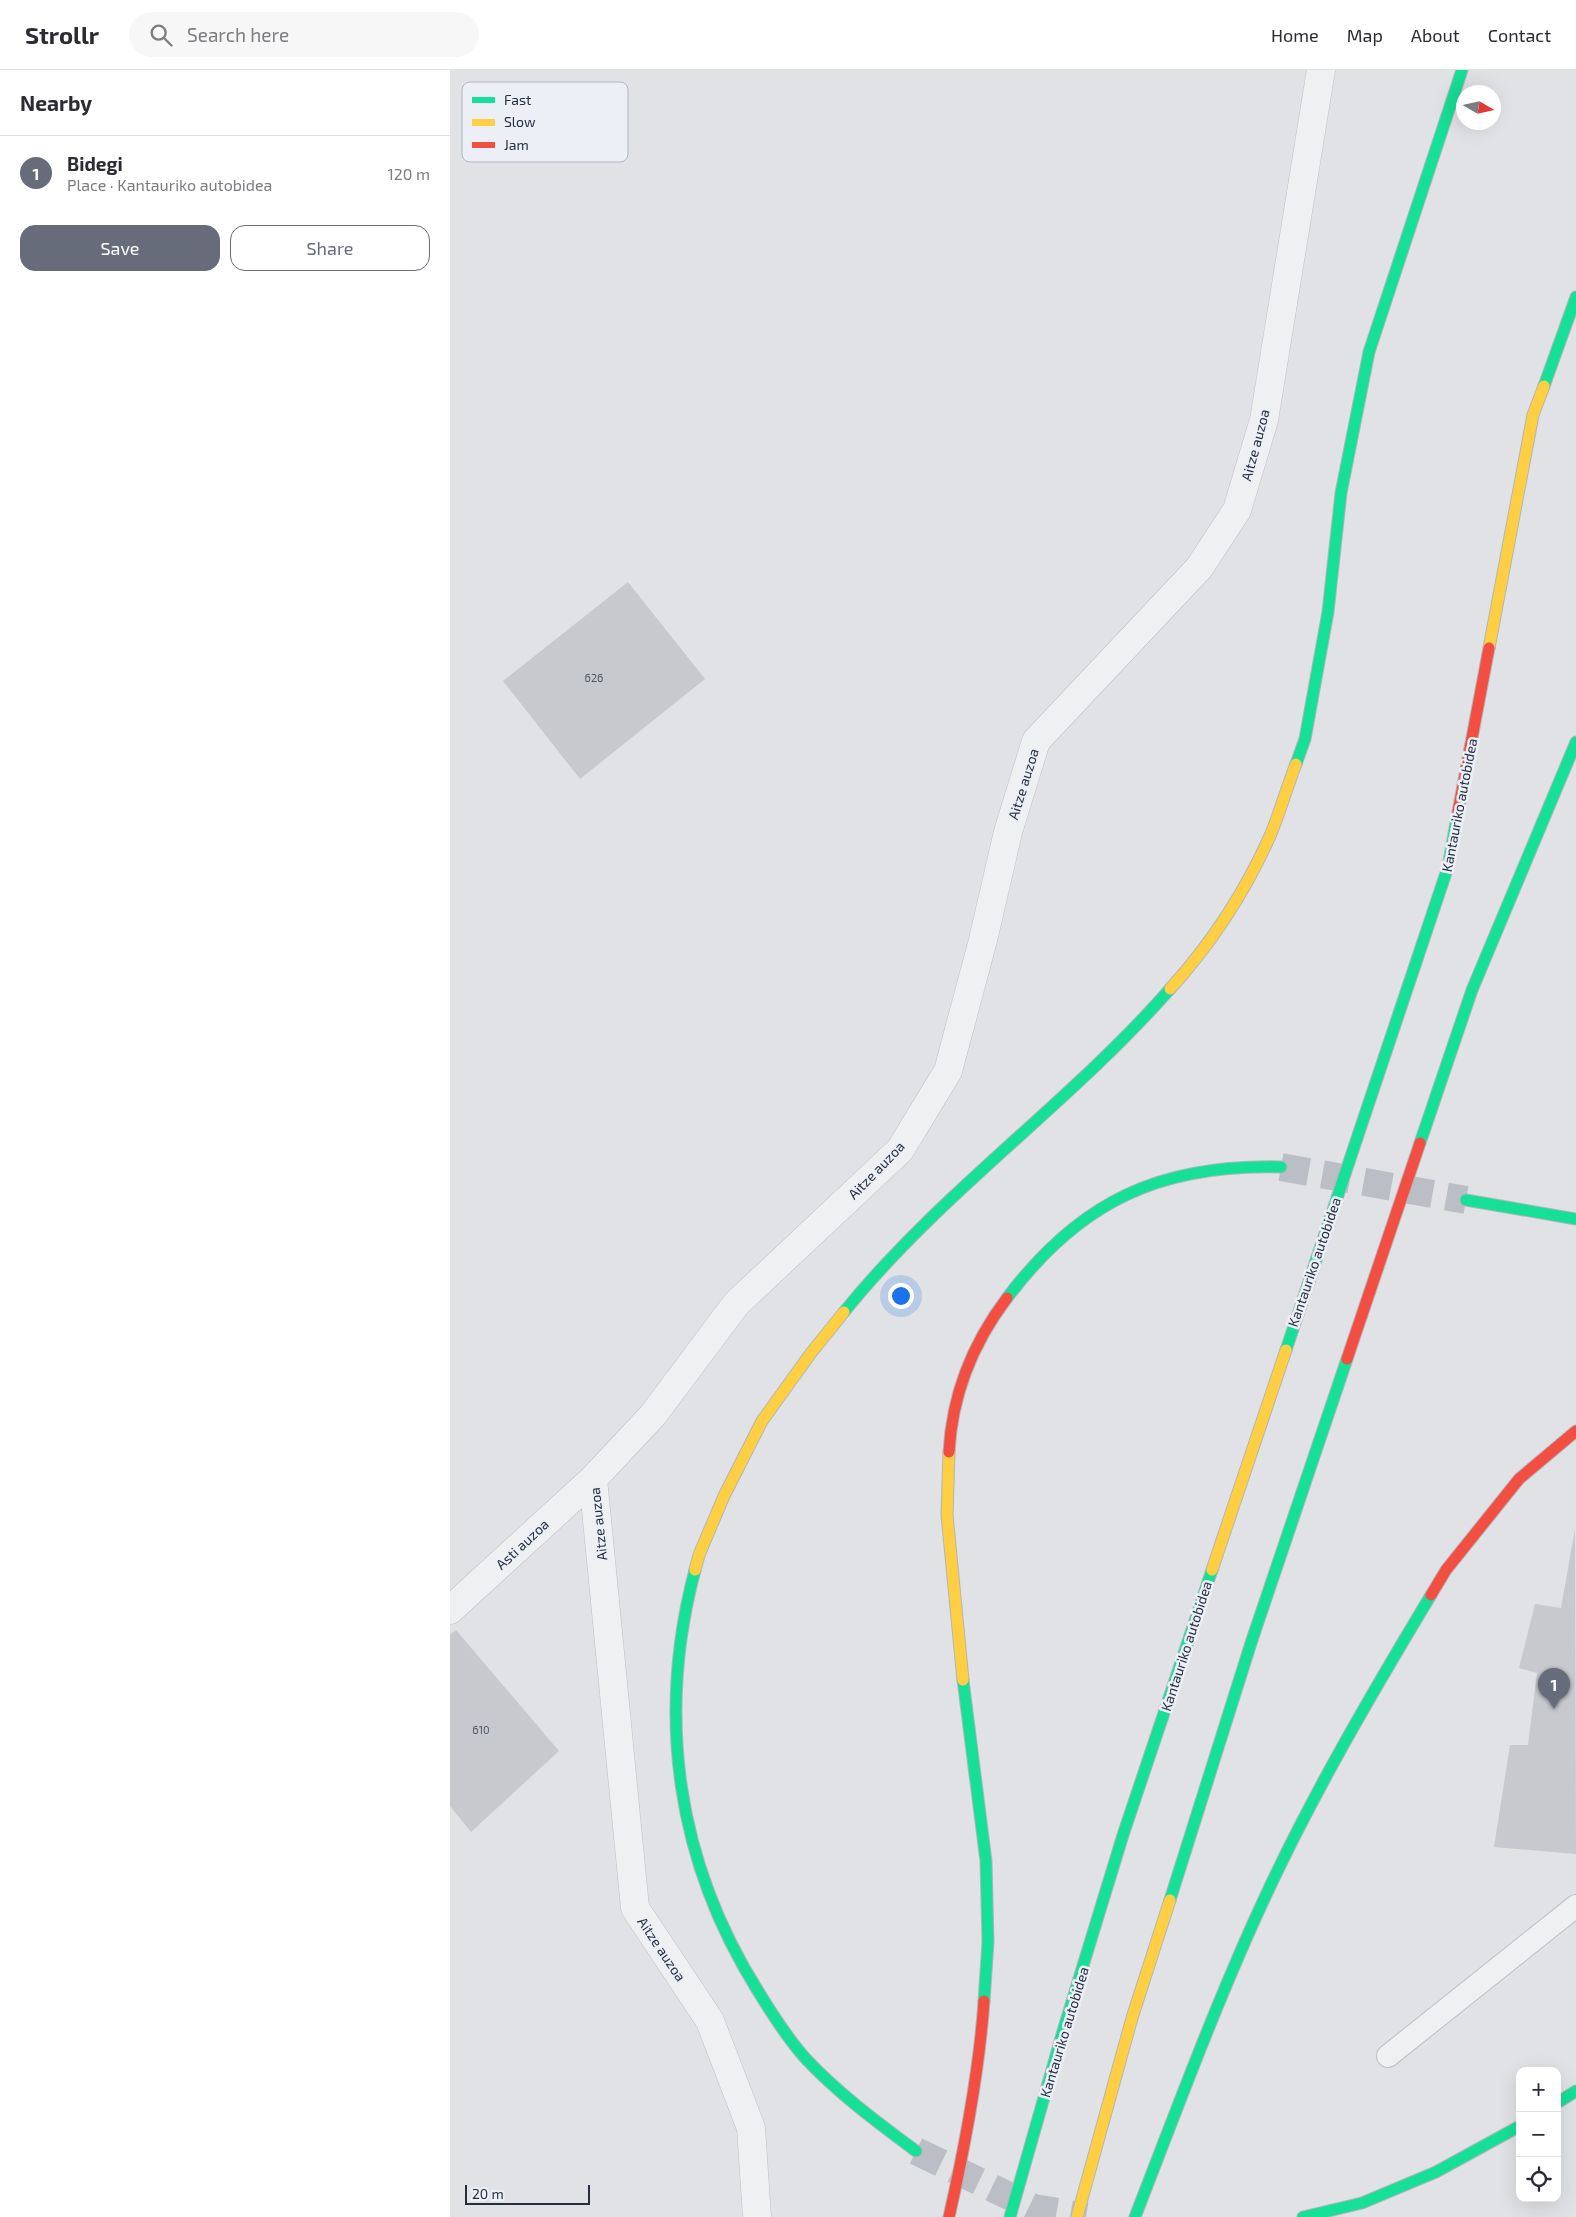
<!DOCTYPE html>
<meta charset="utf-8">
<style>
:root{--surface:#fff;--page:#f7f7f7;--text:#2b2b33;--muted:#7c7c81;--line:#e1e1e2;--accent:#666c7a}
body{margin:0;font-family:"Exo 2",sans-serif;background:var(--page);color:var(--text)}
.controls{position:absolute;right:15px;bottom:15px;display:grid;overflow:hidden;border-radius:10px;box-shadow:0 5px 20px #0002}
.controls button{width:45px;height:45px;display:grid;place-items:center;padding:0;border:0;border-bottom:1px solid var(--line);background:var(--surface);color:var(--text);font:25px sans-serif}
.compass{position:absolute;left:1006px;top:15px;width:45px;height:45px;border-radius:50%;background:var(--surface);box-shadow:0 5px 20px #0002;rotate:99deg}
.scale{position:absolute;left:15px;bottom:12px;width:125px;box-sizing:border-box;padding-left:5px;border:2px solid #252d40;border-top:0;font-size:14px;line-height:18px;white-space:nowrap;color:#252d40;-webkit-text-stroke:4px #ecf0f6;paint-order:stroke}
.you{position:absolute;left:450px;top:1225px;width:18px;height:18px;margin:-12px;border:4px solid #fff;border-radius:50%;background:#1a73e8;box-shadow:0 0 0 8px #1a73e833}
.badge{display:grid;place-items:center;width:32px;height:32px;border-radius:50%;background:var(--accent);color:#fff;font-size:16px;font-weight:700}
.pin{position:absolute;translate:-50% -41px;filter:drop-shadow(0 1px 2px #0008)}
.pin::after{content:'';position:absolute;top:26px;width:18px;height:15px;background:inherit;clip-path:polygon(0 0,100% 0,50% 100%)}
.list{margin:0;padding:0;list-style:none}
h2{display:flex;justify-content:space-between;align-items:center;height:65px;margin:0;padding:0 20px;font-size:21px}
h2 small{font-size:16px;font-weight:400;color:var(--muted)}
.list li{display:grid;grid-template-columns:32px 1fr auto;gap:15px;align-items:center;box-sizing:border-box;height:75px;padding:0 20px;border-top:1px solid var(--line)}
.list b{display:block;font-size:19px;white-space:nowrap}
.list p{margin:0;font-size:16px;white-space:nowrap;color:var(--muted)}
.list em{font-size:16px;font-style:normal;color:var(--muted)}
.actions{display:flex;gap:10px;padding:15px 20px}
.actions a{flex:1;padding:11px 0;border:1px solid var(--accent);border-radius:15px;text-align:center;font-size:18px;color:var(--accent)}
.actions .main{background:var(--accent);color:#fff}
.icon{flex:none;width:28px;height:28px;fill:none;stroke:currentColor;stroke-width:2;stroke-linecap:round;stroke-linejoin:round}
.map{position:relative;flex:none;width:1126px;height:2147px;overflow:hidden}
header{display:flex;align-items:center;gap:30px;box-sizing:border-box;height:70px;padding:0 25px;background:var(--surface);border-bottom:1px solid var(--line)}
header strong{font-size:24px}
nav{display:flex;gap:28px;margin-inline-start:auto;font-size:18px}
.search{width:350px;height:45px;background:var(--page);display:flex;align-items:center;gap:12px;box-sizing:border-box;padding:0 18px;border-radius:28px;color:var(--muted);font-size:19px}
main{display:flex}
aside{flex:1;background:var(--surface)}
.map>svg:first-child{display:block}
</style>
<header>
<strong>Strollr</strong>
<div class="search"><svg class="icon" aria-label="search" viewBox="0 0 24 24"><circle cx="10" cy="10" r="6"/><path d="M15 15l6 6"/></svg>Search here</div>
<nav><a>Home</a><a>Map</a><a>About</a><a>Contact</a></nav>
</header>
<main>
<aside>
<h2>Nearby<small></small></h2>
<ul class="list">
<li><span class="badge">1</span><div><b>Bidegi</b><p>Place · Kantauriko autobidea</p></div><em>120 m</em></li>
</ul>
<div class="actions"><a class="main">Save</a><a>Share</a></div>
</aside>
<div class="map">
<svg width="1126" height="2147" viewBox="0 0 1126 2147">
<rect width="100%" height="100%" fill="#e0e2e5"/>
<path fill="#c7c9ce" d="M178,512L255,609L130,709L53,611Z
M1125,1459L1126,1784L1044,1777L1060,1675H1078L1087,1603L1069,1598L1085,1534L1111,1538Z
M6,1560L109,1681L21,1762L0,1736V1565Z"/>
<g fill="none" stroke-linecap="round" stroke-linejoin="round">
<path stroke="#bbbec4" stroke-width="28" stroke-dasharray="28 14" stroke-linecap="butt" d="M831,1097L1016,1130
M466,2081L584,2138L636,2147"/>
<g stroke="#bdbfc3" stroke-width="24">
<path id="lane" d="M938,1986L1126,1836"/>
</g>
<g stroke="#bdbfc3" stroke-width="29">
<path id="street" d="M0,1540L143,1409
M307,2147L301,2058L260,1951L185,1838L143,1409L203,1345L286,1234L450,1080L498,1001L533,870L558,762L586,671L749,498L787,440L814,350L871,0"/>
</g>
<g stroke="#b2b5ba" stroke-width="13">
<path id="fast" d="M1094,316L1126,227
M846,694L855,669L878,542L891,423L919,282L1012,0
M970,1073L1022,920L1126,672
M1016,1130L1126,1149
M557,1228C630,1131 710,1094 831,1097
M394,1242C490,1123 619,1034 720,919
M836,1280L998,797L1007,747
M245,1500C206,1647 227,1792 308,1921C322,1944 338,1969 356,1989C389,2024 427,2052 466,2081
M513,1610L536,1791L538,1872L534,1931
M720,1830L801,1573L897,1289
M1107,2033L1126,2021
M560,2147L613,1961L673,1765L762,1500
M685,2147C727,2039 767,1930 816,1825C864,1722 922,1623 981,1525
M853,2147L912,2133L986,2102L1070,2056"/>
</g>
<g stroke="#b2b5ba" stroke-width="13">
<path id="slow" d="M1039,578L1083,345L1094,316
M720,919C761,874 795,822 820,766C830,742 837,717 846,694
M499,1382L497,1445L513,1610
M245,1500L249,1485L274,1426L312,1351L361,1283L394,1242
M762,1500L836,1280
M627,2147L682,1948L720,1830"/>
</g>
<g stroke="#b2b5ba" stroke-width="13">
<path id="jam" d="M1007,747L1039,578
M897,1289L970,1073
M499,1382C502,1325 523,1273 557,1228
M981,1525L996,1500L1069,1409L1126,1361
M499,2147C515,2076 529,2004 534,1931"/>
</g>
<use href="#lane" stroke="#eff0f2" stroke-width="22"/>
<use href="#street" stroke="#eff0f2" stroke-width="28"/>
<use href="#fast" stroke="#16e098" stroke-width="11"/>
<use href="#slow" stroke="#ffcf43" stroke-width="11"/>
<use href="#jam" stroke="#f24e42" stroke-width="11"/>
</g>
<g text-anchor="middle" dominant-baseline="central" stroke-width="5" stroke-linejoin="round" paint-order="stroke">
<g font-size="11" fill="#4f5665">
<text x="144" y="607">626</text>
<text x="31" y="1659">610</text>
</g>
<g font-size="14" fill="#252d40" stroke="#ecf0f6">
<text transform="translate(805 375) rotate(-75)">Aitze auzoa</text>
<text transform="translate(573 714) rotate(-73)">Aitze auzoa</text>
<text transform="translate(1009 735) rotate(-79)">Kantauriko autobidea</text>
<text transform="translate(426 1100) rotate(-46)">Aitze auzoa</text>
<text transform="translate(864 1192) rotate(-71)">Kantauriko autobidea</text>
<text transform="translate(148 1454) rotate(-96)">Aitze auzoa</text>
<text transform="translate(72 1474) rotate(-43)">Asti auzoa</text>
<text transform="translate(736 1576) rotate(-72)">Kantauriko autobidea</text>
<text transform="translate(212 1879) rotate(56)">Aitze auzoa</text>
<text transform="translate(614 1962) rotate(-73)">Kantauriko autobidea</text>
</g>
</g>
<rect x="12" y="12" width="166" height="80" rx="8" fill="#ecf0f6" stroke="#b0b6bf" stroke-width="1"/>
<rect x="22" y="27" width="23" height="6" fill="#16e098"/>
<rect x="22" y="49" width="23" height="7" fill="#ffcf43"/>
<rect x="22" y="72" width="23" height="6" fill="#f24e42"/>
<g font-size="14" fill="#252d40">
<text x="54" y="35">Fast</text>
<text x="54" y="57">Slow</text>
<text x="54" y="80">Jam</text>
</g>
</svg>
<div class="controls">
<button>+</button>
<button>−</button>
<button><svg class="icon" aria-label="locate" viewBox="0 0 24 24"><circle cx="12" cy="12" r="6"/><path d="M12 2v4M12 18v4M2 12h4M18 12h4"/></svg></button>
</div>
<svg class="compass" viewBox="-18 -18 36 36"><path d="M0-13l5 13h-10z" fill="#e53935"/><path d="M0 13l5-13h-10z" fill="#7c7c81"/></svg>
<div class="scale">20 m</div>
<div class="you"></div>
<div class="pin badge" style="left:1104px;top:1639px">1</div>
</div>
</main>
